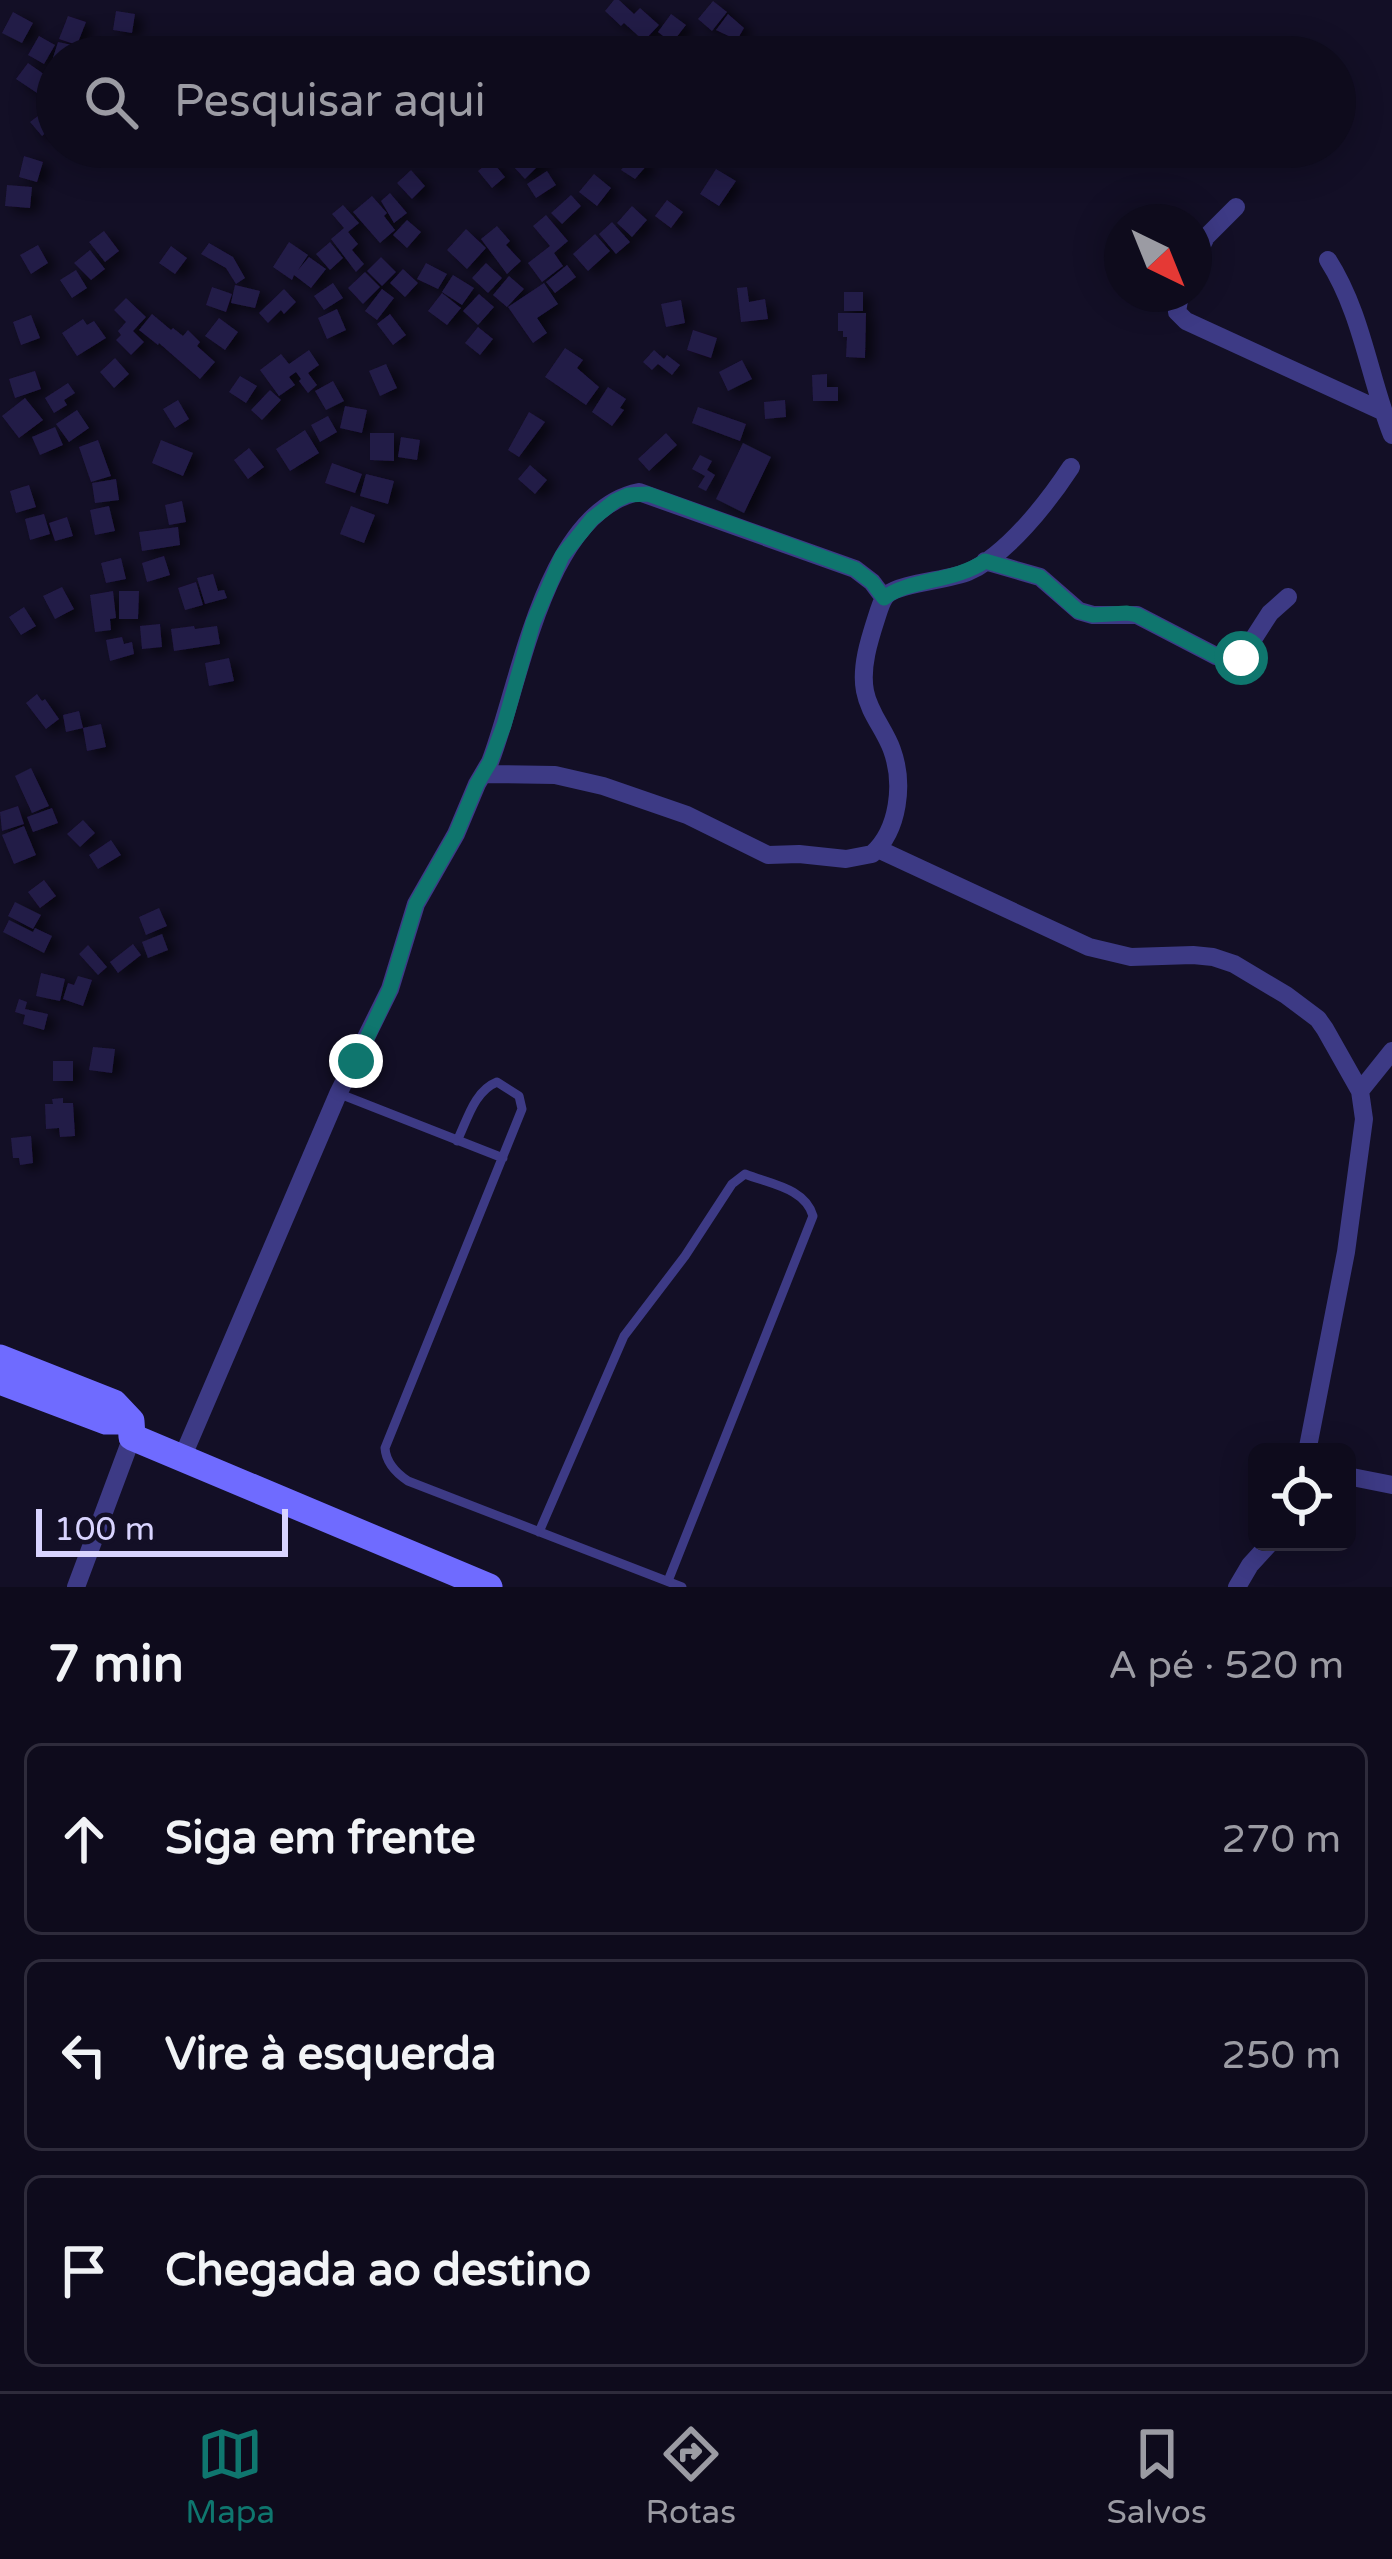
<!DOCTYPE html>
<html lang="pt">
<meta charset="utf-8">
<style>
:root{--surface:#0e0b1c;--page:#1c1929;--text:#f1f3f6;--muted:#9b9ba3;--line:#2e2b3b;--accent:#0f766e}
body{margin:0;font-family:"Varela Round",sans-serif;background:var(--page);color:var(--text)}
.controls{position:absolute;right:36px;bottom:36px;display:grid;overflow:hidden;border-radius:18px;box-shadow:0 6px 30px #0003}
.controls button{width:108px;height:108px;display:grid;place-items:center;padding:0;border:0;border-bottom:3px solid var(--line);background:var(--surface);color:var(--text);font:60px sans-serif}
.compass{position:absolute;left:1104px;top:204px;width:108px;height:108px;border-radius:50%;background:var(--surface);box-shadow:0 6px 30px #0003;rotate:137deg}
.scale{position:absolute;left:36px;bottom:30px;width:252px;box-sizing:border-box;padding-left:12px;border:6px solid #d9d4ff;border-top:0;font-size:33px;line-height:42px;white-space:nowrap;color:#d9d4ff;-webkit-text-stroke:9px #130f26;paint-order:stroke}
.stop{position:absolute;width:36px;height:36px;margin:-27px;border:9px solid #0f766e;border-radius:50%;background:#fff}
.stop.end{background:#0f766e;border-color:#fff;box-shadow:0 3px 12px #0008}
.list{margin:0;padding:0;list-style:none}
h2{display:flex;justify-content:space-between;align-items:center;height:156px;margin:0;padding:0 48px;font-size:51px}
h2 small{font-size:39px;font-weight:400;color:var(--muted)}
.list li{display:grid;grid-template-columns:78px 1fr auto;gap:36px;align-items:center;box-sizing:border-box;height:192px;margin:0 24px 24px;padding:0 24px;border:3px solid var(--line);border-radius:18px}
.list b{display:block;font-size:45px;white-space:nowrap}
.list em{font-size:39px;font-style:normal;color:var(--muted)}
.icon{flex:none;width:66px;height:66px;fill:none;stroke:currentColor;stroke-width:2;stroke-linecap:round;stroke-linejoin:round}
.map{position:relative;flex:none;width:1392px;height:1587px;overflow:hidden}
.search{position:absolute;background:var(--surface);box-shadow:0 6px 30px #0003;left:36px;right:36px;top:36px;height:132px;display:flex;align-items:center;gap:30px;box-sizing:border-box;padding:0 42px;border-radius:66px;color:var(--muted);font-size:45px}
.sheet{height:804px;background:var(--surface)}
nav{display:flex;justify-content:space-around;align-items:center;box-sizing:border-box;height:168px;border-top:3px solid var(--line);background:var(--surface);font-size:33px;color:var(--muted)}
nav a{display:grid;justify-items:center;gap:6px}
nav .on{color:var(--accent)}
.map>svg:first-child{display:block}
</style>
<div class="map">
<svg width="1392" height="1587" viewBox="0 0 1392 1587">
<defs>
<filter id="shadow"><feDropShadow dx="8" dy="4.5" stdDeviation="6" flood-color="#0009"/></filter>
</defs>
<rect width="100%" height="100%" fill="#130f26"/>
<path fill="#241b47" filter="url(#shadow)" d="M614,0H619L634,14L640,8L659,25L644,41L624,23L621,26L605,11Z
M713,1L727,12L712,31L698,19Z
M116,11L135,14L132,33L113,30Z
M13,12L33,23L22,43L2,33Z
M671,14L686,25L672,43L658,32Z
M728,14L744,28L737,40L716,30Z
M68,16L86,22L77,45L59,39Z
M39,36L55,45L44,64L28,55Z
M58,42L77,46L108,57H57V63L52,61Z
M28,63L48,77L37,93L16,79Z
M47,109L57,124L42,136L30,122Z
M532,147H549L553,151L525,179L513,166Z
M635,153L648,164L635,179L621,170Z
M24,156L43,162L37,182L19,177Z
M491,160L505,177L492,188L478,171Z
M716,169L736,181L719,206L700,194Z
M411,170L425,186L412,199L397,183Z
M547,171L556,185L536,198L527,184Z
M594,174L611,188L597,206L579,192Z
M7,185L32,187L30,208L5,206Z
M390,193L407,213L394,223L381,201Z
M571,195L581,206L562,224L551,213Z
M372,196L387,213L384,216L395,230L380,243L353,212Z
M667,200L683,212L671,228L655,216Z
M343,205L359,223L348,232L358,244L352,250L364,264L356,272L331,239L344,228L332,214Z
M632,206L647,220L632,237L617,223Z
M546,215L568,241L554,253L563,266L542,282L528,263L550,246L533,226Z
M407,220L421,232L407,248L393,235Z
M612,222L630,242L616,254L599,234Z
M497,226L510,241L506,245L521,261L507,274L481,239Z
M466,229L486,248L467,269L447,250Z
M104,231L119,251L105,262L89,242Z
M595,234L610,251L588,271L573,254Z
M289,242L308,255L298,270L309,257L326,269L311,288L294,275L292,280L273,267Z
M330,242L343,258L330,270L316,254Z
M209,243L233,257L245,278L236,284L226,268L201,254Z
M38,245L48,263L31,274L20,255Z
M171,246L187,258L175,274L159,263Z
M90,250L105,269L91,280L74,263Z
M381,257L396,272L382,286L367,271Z
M426,263L447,274L438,289L417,279Z
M486,263L502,278L488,293L472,278Z
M567,265L576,277L555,293L546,282Z
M403,269L418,283L405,297L390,283Z
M76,270L87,288L72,298L60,280Z
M365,272L380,287L363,304L348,288Z
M453,275L474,288L462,305L442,292Z
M509,276L524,289L507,307L493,295Z
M333,283L343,298L324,310L314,296Z
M544,283L558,304L537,318L547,333L533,343L508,307Z
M235,285L260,291L255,308L231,303Z
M212,287L232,294L226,312L206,305Z
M747,287L749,302L765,299L768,319L741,322L737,288Z
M284,289L296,302L284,314L281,310L268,323L259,313Z
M382,289L394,298L377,320L365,311Z
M844,292H863V311H844Z
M442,293L461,308L447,325L428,311Z
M479,294L494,307L478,325L463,311Z
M126,298L146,317L133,331L144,342L131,355L116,340L121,335L118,331L126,322L114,310Z
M681,300L685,323L666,327L661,304Z
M337,309L346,330L327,339L318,318Z
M838,313H866L865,358L846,357L847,337H843V331H838Z
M152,314L171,330L173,328L183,336L188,330L200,342L197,346L215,362L200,379L159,343L158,345L139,330Z
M390,314L406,335L393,345L377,324Z
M31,315L40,338L21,345L13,322Z
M219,318L238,332L225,350L205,336Z
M83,319L87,325L94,321L106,338L77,356L62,333Z
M478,327L493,339L480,355L465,343Z
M693,330L717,338L711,358L687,350Z
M565,348L583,360L577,368L599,387L586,405L545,377Z
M309,350L319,365L308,373L317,385L308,393L299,381L301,379L296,372L289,377L295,385L279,396L260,370L281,354L289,364Z
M654,350L664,359L667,355L680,365L672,375L658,364L652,370L643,362Z
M115,358L129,374L114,388L100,372Z
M742,360L752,379L728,391L719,372Z
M386,364L397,388L380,396L369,371Z
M35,371L41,389L15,398L9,379Z
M827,374V387H838V401H813L812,375Z
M240,376L257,386L246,403L229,392Z
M333,381L344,401L326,410L315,391Z
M68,383L75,393L64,400L67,405L54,413L45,398Z
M608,387L626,399L620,408L624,410L612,426L592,412Z
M270,390L281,400L262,420L251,410Z
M25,398L43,420L19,438L2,416Z
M178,400L189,419L175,428L163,409Z
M785,400L786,417L765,419L764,402Z
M345,406L367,410L362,433L340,428Z
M698,407L746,424L740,441L692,423Z
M77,410L89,428L69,442L56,424Z
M529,412L545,422L519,457L508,450Z
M328,416L337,432L320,442L311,425Z
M55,427L63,445L40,455L32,437Z
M305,430L319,453L290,471L276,449Z
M370,433H394V461L370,460Z
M666,433L677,445L649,471L638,459Z
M401,437L420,440L417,460L398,457Z
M98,440L111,476L91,482L79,447Z
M161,440L193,453L183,476L152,463Z
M743,443L771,457L744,513L716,499Z
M249,448L264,467L248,479L234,460Z
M700,455L712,461L707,470L715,475L706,491L698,487L705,476L692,469Z
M332,463L362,474L355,493L325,483Z
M530,465L547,480L535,494L518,479Z
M366,474L394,481L388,504L360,496Z
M116,479L119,500L95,503L92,483Z
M29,485L36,507L16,513L10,491Z
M182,501L186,522L169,525L165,505Z
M109,506L115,531L95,535L90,510Z
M351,506L375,515L364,543L340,534Z
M44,514L50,534L30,540L25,519Z
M67,517L73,536L55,541L49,523Z
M178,527L180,545L142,551L139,532Z
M164,556L170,575L147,582L142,563Z
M121,558L126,579L106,583L101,563Z
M213,574L218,591L224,590L227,598L205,604L197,578Z
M196,582L203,605L185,610L178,588Z
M62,587L74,609L55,619L43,596Z
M113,591L116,618L110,619L111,630L95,632L90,595Z
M119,591H139L138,619H119Z
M24,607L36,626L21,635L9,617Z
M160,624L162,647L142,649L140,626Z
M194,626L195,629L217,626L220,644L174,651L171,629Z
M122,637L124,644L132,642L134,654L110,661L106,640Z
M229,658L234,681L209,686L205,663Z
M37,694L42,701L45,699L59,719L46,729L26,703Z
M79,711L83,728L101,724L106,747L87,751L83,728L66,732L63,715Z
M31,768L49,806L32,813L15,776Z
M18,806L24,824L2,831L0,812Z
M52,808L58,823L33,832L27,817Z
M83,820L95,833L80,847L67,834Z
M24,826L36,855L14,864L2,835Z
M111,840L121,855L98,869L89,855Z
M44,880L56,896L40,908L28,892Z
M15,902L41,915L33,929L8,916Z
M159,908L167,926L146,935L139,917Z
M9,920L33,932L35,928L52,936L44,953L3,932Z
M162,934L168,950L148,958L142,942Z
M133,944L141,955L118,973L110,962Z
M88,945L107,967L98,975L79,954Z
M41,973L65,979L60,1001L36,996Z
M78,976L92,980L83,1006L63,999L68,983L74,985Z
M19,999L27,1002L25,1009L48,1014L44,1030L23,1024L25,1015L15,1012Z
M93,1047L115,1049L112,1073L89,1070Z
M53,1061H73V1081H53Z
M63,1098V1103H73L75,1136L60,1137L59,1128L46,1129L45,1104H53L52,1099Z
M31,1136L33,1163L20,1165L19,1158H13L11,1138Z"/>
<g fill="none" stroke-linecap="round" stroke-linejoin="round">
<path stroke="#3d3a85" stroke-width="9" d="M340,1094L503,1158
M457,1141C467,1121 474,1091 497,1082L519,1096L522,1109L385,1448C386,1463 396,1473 408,1481L682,1587
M539,1532L624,1336L685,1256L732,1184L745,1174C770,1184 805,1188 813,1216L668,1581"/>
<path stroke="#3d3a85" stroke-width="18" d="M1328,260C1362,313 1369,377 1392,435
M1194,261L1206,237L1236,207
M1180,294L1177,312L1186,321L1382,411
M985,561L1040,577L1079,611L1093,615H1137L1216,656L1232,660L1241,658L1270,613L1288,597
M484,774L555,775L603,786L687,815L768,855L799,854L846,859L872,854C899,830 904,783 892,750C885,730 869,713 865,691C860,665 871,635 879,610C881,604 883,598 888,594C901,583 949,580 968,572C1007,555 1048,502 1071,467
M878,849L1089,947L1131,957L1193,955L1213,957L1234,964L1286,995L1318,1019L1325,1029L1360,1091L1364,1119L1346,1252L1307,1452
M1360,1091L1392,1051
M182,1458L338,1094L390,989L416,904L456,834L477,784L490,762C520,686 544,511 639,492L855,569L872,582L884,598
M1347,1476L1392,1485
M76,1587L132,1437
M1237,1587L1250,1565L1271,1542"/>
<path stroke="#6f6bff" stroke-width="27" d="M0,1358L114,1403L131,1421L132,1437L489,1587
M0,1381L106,1421H131"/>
</g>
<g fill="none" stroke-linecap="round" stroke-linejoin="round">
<path stroke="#0f766e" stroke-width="15" d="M356,1061L390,989L416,904L456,834L477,784L490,762L504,725L533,623L562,556L592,519L615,501L628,495L648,494L855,569L872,582L884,598C908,579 955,582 985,561L1040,577L1078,611L1093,615L1127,613L1137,615L1216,656L1232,661L1241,658"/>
</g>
</svg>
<div class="controls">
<button><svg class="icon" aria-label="locate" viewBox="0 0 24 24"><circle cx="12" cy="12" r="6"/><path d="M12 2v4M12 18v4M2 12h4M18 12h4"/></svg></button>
</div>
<svg class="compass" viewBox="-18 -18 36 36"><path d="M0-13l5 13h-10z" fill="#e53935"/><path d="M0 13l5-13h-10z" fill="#9b9ba3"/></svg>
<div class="scale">100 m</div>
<div class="stop" style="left:1241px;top:658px"></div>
<div class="stop end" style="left:356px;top:1061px"></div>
<div class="search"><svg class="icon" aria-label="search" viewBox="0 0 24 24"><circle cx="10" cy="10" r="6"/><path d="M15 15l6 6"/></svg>Pesquisar aqui</div>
</div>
<section class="sheet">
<h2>7 min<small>A pé · 520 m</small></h2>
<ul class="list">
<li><svg class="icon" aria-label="ahead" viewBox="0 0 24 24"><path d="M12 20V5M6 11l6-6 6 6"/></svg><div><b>Siga em frente</b></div><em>270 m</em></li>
<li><svg class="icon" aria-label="left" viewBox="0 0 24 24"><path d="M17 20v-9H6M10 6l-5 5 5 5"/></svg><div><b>Vire à esquerda</b></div><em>250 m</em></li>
<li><svg class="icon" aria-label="arrive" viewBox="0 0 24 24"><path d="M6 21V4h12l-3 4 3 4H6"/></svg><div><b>Chegada ao destino</b></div></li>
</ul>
</section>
<nav>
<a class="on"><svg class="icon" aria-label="map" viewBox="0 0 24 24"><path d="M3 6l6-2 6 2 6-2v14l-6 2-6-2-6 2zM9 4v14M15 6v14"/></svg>Mapa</a>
<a><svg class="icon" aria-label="directions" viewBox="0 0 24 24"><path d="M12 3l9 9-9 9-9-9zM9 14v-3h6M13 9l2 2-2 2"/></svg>Rotas</a>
<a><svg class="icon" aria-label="saved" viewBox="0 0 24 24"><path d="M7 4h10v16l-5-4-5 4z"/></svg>Salvos</a>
</nav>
